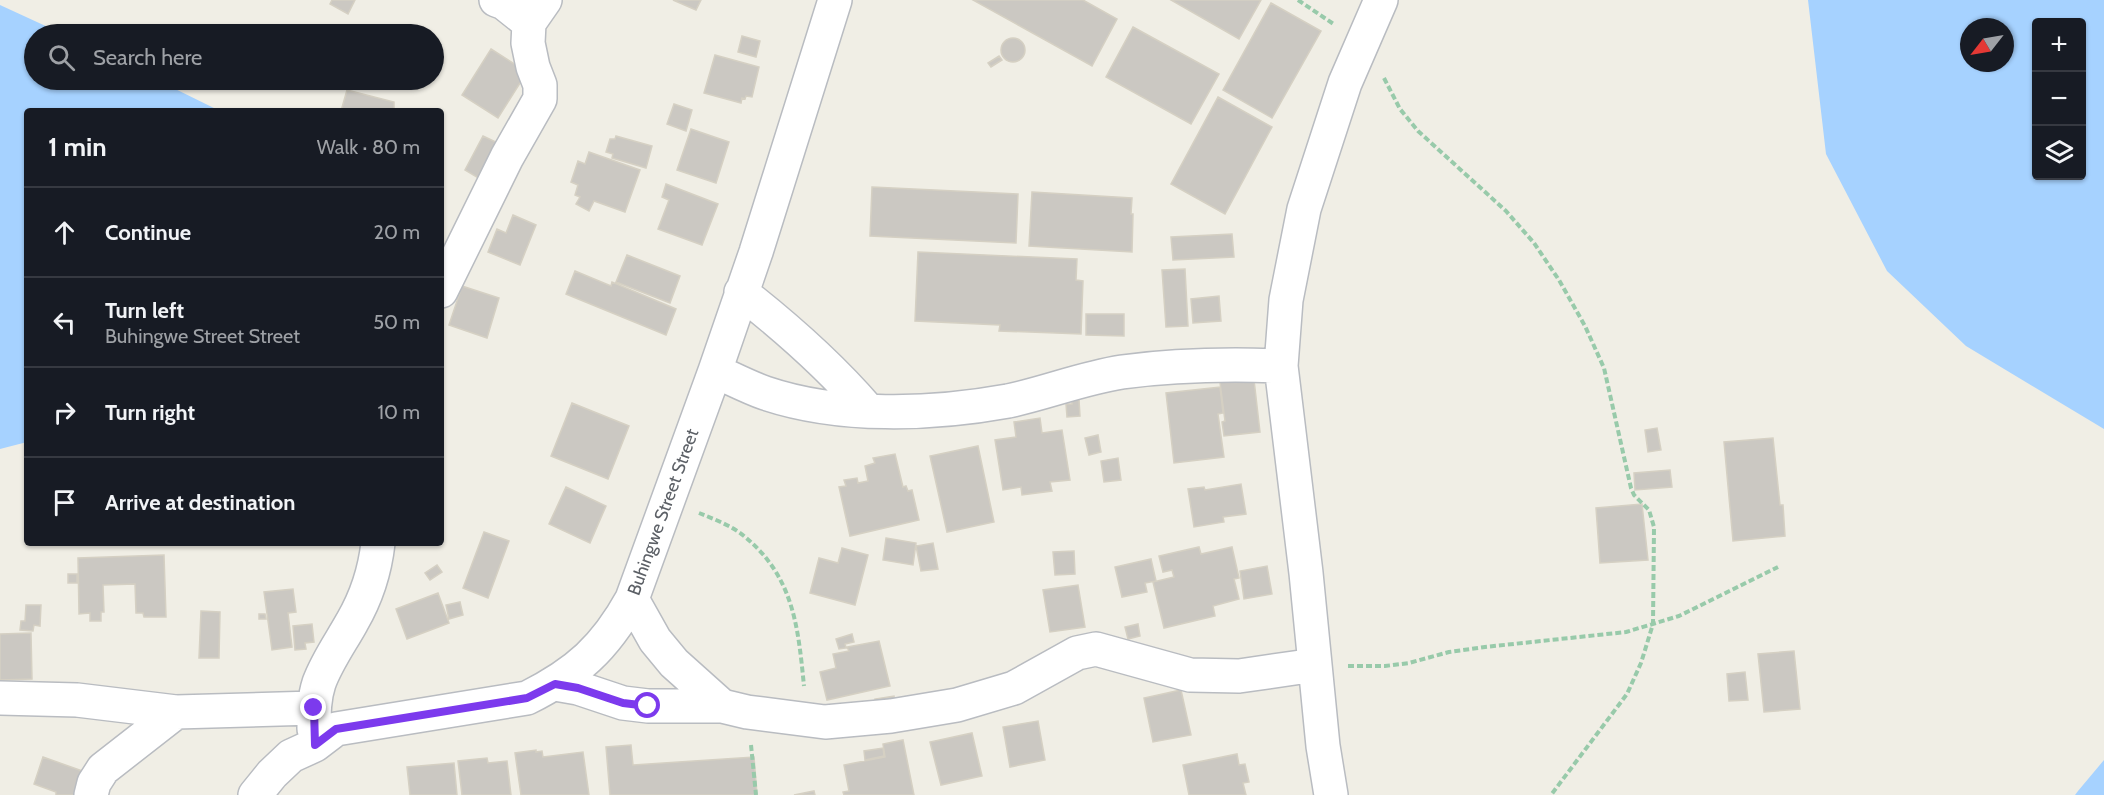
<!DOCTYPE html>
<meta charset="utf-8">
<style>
:root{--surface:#171b24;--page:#20242c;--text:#f1f3f6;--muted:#9ea1a6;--line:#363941}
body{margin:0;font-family:Cabin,sans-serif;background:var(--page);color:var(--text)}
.controls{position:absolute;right:18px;top:18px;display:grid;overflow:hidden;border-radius:6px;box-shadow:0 2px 4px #0004}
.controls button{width:54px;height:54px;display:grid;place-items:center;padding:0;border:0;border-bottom:2px solid var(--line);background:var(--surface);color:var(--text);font:30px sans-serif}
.compass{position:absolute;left:1960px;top:18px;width:54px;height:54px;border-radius:50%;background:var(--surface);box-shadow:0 2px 4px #0004;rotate:239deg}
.stop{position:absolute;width:18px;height:18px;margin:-14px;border:4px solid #7c3aed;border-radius:50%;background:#fff}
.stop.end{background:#7c3aed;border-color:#fff;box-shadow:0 2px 6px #0008}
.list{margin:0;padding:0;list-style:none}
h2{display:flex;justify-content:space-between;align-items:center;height:78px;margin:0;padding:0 24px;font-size:26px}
h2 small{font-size:20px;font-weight:400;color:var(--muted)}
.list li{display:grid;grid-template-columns:39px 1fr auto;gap:18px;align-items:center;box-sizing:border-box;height:90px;padding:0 24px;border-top:2px solid var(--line)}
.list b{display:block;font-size:22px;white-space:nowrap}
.list p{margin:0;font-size:20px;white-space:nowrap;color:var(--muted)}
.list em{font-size:20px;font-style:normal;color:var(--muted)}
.icon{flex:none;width:33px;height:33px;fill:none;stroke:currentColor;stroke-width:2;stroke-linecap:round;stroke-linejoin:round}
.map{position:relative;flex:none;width:2104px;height:795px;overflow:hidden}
.search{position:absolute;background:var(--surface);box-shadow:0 2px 4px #0004;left:24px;top:24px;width:420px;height:66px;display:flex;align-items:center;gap:15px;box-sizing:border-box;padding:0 21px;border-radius:33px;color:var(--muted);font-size:22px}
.panel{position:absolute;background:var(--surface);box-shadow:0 2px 4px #0004;left:24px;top:108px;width:420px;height:438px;border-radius:6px}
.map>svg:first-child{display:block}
</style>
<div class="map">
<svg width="2104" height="795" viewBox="0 0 2104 795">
<rect width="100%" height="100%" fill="#f0eee5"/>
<path fill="#a6d2ff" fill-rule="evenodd" d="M1808,0H2104V429L1966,346L1887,271L1826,154ZM2036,22H2082V176H2036ZM1969,27H2005V63H1969Z
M0,5L63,34H34V80H157L220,111H27V442L0,449Z
M2104,760V795H2075L2078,791Z"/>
<path fill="#cbc8c2" stroke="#d5d0c3" stroke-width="1.5" d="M332,0H355L348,14L330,4Z
M673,0H701L696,10Z
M973,0H1083L1117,19L1092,66Z
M1171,0H1261L1239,39Z
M1271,3L1321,31L1272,118L1223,90Z
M1133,27L1219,74L1191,124L1106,77Z
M742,36L760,41L756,57L738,52Z
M1001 50a12 12 0 1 1 24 0a12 12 0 1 1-24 0Z
M491,49L527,72L498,118L462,95Z
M715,55L759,67L752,97L746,96L745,99L742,98L741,103L704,93Z
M999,56L1002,60L991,67L988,63Z
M347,90L394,102V111H341Z
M1218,97L1272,127L1225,214L1171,184Z
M674,104L692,110L686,131L667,124Z
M691,129L729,142L716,183L677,170Z
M483,136L498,143L480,179L465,170Z
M616,136L652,146L646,168L612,158L613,154L606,152L610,139H615Z
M589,152L640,170L625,212L594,201L589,211L576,204L580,197L575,195L578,185L571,182L578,161L585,164Z
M666,184L718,204L702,245L658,229L669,200L662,197Z
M872,187L1018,194L1016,243L870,236Z
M1032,192L1132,198L1131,214H1133L1132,252L1029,246Z
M513,215L536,225L520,265L488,252L497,229L506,233Z
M1232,234L1234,257L1173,260L1171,237Z
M918,252L1077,259L1076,280L1083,281L1081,334L999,331L1000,325L915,321Z
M627,255L680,276L670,303L616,282Z
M1185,269L1188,326L1166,327L1162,270Z
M575,271L611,286L612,282L676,309L666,335L566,294Z
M462,286L499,298L487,338L449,325Z
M1219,296L1221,321L1193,323L1191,299Z
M1086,314H1124V336L1086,335Z
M1253,371L1260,432L1224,436L1222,422L1225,421L1219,375Z
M1220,387L1223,413L1218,414L1224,457L1174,463L1166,393Z
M1072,400H1079L1080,416L1067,417L1066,404H1072Z
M572,403L629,426L608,479L551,456Z
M1040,418L1042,433L1062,430L1070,480L1050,482L1052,491L1022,495L1021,487L1003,490L995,440L1016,437L1014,422Z
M1657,428L1661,450L1648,452L1645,430Z
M1098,435L1101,452L1089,455L1085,438Z
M1773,438L1780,505H1783L1785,536L1733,541L1724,442Z
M978,446L994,522L947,532L930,456Z
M895,454L903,487L906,486L908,491L912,490L919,520L850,536L839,487L846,486L844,480L857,478L858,483L868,481L865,466L875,463L873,458Z
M1118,458L1121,480L1104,482L1101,461Z
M1670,470L1672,487L1635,490L1634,473Z
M1241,484L1246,514L1223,517L1224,522L1194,527L1188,489L1204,487L1205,490Z
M566,487L606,506L590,543L549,524Z
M1642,504L1648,560L1600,563L1596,508Z
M484,532L509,541L488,598L463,588Z
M886,538L916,543L913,565L883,560Z
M933,543L938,569L921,571L916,546Z
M1199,547L1201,554L1232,547L1239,578L1234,579L1239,599L1213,606L1215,616L1164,628L1153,582L1174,577L1172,570L1163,572L1159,556Z
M842,548L868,555L855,605L810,593L819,558L838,563Z
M1074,551L1075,574L1055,575L1053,552Z
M164,555L166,617H144L143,613H136L135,584L103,585L104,612H101V621H90V613L79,614L78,558Z
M1151,559L1156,581L1145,583L1147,592L1122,597L1115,567Z
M437,565L442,572L430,580L425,573Z
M1267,566L1272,594L1244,599L1240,571Z
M68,574H77V583H68Z
M1078,585L1085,627L1050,632L1043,590Z
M293,589L296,612L288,613L292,647L272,650L264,592Z
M438,593L449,623L407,639L396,609Z
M460,602L463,615L449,619L446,605Z
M26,605H41L40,626L34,625L33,631L20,630L21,621H25Z
M201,611L220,612L219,658H199Z
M259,614H265L266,619H259Z
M312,624L314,642L305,643L306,649L295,650L293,626Z
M1138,624L1140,636L1128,639L1125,627Z
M31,633L32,679L0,680V634Z
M852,634L854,642L845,644L846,648L839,649L836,639Z
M879,641L890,686L827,700L820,672L836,668L833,654L849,651L847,647Z
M1794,651L1800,709L1764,712L1758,654Z
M1745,672L1748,700L1729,701L1727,674Z
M1181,690L1191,735L1153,742L1144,698Z
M894,696L896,709L878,713L875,699Z
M1038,721L1045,760L1010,767L1003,727Z
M972,733L982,776L941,785L930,742Z
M903,740L914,795H844L843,792L849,791L844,765L885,757L883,744Z
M631,745L633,765L754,757L757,795H610L606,747Z
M883,748L884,756L865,760L864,751Z
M536,750V752L542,751L543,757L583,752L589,795H521L515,753Z
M1237,754L1239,765L1245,764L1249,782L1243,783L1246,795H1189L1183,765Z
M43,757L88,773L81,795H56V792L34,784Z
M487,758L488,763L507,761L511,795H462L458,761Z
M454,763L457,795H410L407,767Z
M814,791L815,795H794Z"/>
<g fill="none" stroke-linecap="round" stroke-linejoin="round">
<g stroke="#b9bcc1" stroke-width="36">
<path id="street" d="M496,0L504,3L529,23
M441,291L507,157L540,99V85L533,67L528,43L529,23L545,0
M741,292C787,328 830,366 868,410
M715,371C731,378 748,387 765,393C839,418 931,415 1008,401C1046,393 1083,378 1122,372C1175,365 1229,364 1281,366
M632,599L655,640L674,663L722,706L747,712L825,722L891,716L957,705L1014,688L1077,653L1096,649L1190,675L1239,676L1315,665
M555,684L578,688L623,703L648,706H722
M0,698L77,700L176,712L314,708
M314,729C314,713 314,698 319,683C327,661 341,642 352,622C366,598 375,570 378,543
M91,795L94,783L103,769L176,712
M255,795L272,774L291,756L315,745L336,729L527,698C577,673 605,648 632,599L715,371L756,252L835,0
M1331,795L1323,746L1306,573L1281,366L1286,300L1304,209L1345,83L1381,0"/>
</g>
<path stroke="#98caaa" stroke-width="4" stroke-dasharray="6 3" stroke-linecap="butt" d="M1298,0L1335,25
M1384,78L1400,109L1418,131L1506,211L1534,243L1559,280L1585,326L1604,368L1631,488L1634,495L1649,510L1654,527L1653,624L1641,663L1627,694L1551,795
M699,513C714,519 732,526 744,536C794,577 798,627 804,686
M1348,666H1385L1409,663L1449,652L1485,647L1626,632L1679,616L1778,567
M751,745L756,795"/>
<use href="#street" stroke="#fff" stroke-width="33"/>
</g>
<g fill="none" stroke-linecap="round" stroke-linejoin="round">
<path stroke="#7c3aed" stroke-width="8" d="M314,708L315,745L336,729L527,698L555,684L578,688L623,703L648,706"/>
</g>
<g text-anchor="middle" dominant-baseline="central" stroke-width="5" stroke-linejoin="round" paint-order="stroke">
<g font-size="18" fill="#5c6066" stroke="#fff">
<text transform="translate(663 512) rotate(-70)">Buhingwe Street Street</text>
</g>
</g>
</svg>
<div class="controls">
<button>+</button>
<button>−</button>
<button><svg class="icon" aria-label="layers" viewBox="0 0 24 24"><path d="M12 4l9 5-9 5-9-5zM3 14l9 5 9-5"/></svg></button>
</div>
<svg class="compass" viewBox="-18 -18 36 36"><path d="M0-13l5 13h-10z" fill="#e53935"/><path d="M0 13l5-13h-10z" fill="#9ea1a6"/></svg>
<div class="stop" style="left:648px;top:706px"></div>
<div class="stop end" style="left:314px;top:708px"></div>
<div class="search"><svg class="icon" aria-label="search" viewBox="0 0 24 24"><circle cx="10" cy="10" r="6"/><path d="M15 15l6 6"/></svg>Search here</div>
<section class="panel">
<h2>1 min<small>Walk · 80 m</small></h2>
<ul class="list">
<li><svg class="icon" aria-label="ahead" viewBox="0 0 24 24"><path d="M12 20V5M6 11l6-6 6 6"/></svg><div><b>Continue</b></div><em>20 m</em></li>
<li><svg class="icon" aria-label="left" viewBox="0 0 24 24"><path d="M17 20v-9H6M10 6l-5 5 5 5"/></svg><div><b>Turn left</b><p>Buhingwe Street Street</p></div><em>50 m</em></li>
<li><svg class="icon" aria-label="right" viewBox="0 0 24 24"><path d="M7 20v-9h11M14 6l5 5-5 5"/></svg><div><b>Turn right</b></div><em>10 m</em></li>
<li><svg class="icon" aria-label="arrive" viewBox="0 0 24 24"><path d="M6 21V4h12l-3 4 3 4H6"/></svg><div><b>Arrive at destination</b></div></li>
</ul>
</section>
</div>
